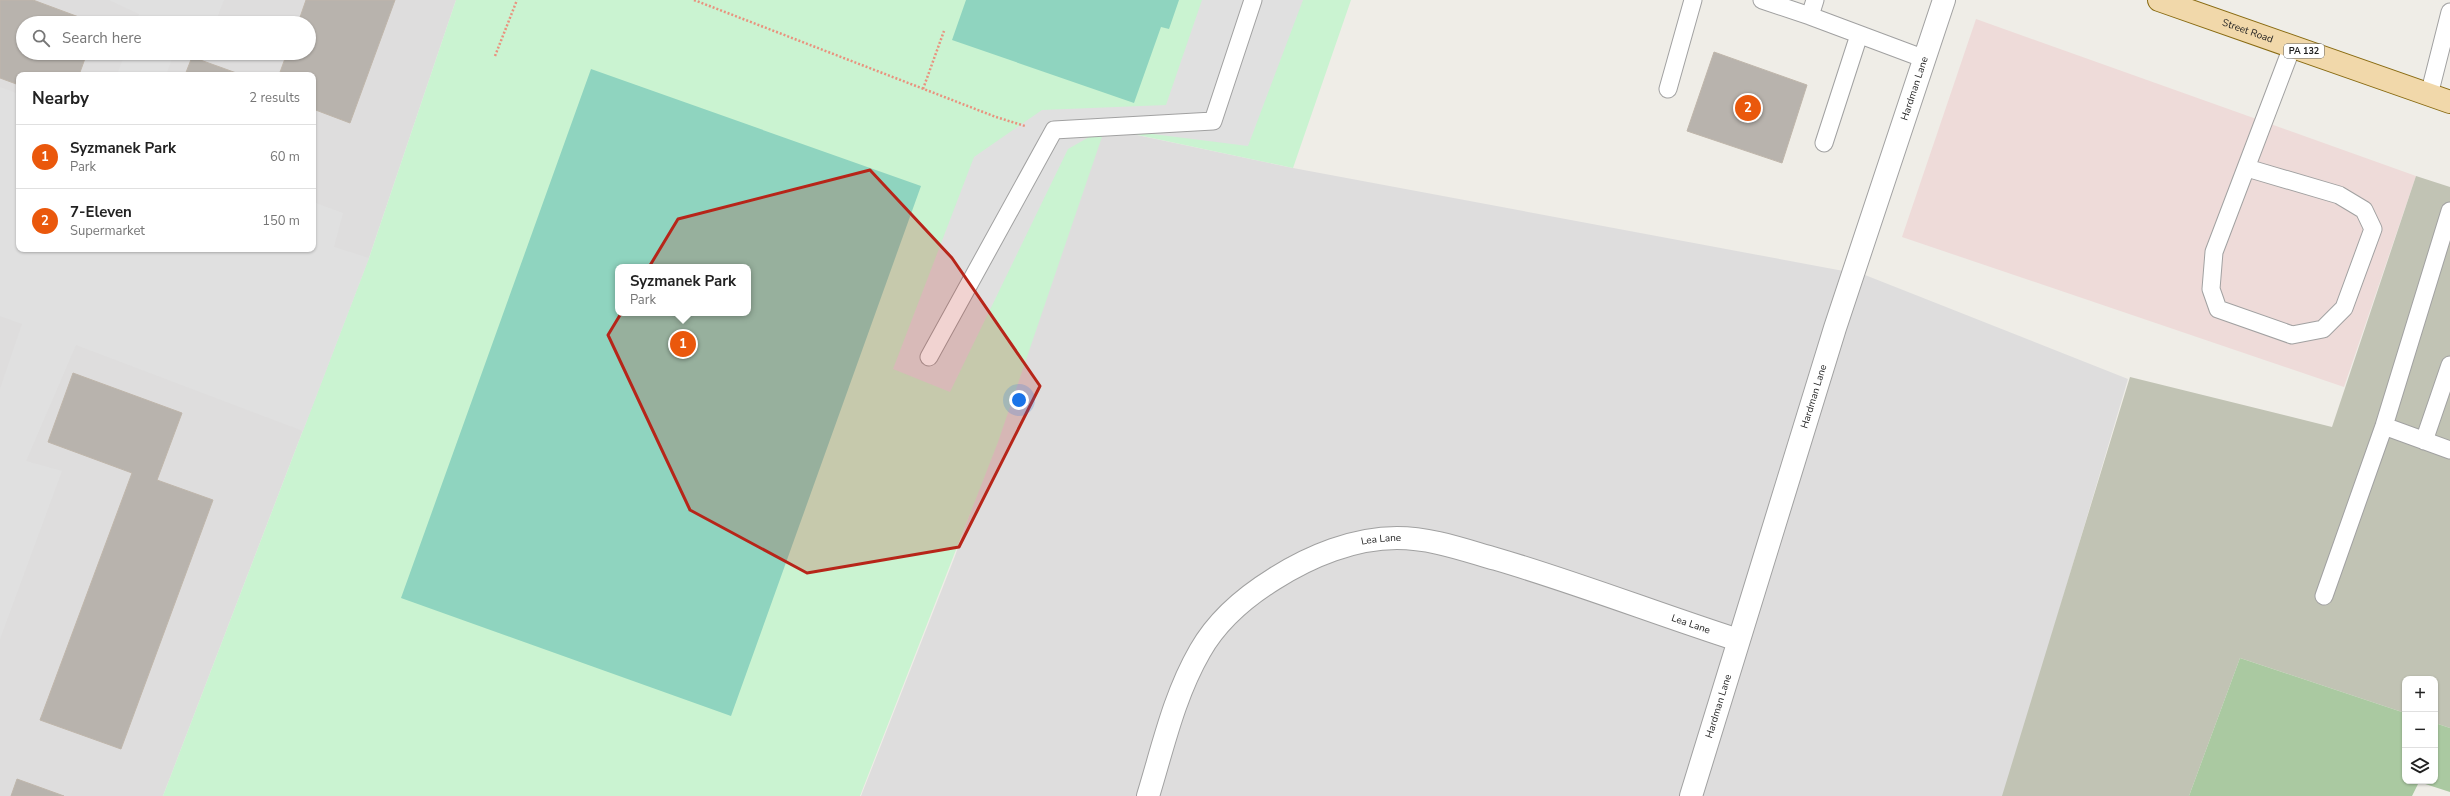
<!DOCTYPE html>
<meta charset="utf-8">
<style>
:root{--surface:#fff;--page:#f2f2f2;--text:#222;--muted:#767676;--line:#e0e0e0;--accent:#ea580c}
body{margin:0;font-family:"Nunito Sans",sans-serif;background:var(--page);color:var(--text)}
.controls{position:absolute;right:12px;bottom:12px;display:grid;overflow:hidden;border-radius:8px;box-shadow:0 1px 3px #0004}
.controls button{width:36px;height:36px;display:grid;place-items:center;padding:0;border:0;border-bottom:1px solid var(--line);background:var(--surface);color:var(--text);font:20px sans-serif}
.you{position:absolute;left:1019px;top:400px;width:14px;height:14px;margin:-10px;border:3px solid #fff;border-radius:50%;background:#1a73e8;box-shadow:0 0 0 6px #1a73e833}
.badge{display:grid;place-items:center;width:26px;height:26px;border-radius:50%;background:var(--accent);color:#fff;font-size:13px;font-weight:700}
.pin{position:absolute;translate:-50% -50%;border:2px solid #fff;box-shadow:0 1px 4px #0006}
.popup{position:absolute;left:615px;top:264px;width:136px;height:52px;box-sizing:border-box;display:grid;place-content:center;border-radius:8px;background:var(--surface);filter:drop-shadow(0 1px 3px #0005);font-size:13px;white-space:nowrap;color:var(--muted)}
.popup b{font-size:15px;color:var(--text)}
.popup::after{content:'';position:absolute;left:50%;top:100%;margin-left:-8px;border:8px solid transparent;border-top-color:var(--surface)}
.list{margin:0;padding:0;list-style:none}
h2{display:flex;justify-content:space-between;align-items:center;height:52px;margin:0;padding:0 16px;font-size:17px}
h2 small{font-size:13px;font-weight:400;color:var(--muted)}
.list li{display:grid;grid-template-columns:26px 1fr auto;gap:12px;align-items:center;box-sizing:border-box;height:64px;padding:0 16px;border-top:1px solid var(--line)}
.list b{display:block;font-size:15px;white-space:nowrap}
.list p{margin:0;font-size:13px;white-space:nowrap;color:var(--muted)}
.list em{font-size:13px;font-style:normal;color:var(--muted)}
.icon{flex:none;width:22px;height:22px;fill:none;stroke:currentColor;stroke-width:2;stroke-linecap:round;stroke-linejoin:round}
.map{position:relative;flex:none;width:2450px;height:796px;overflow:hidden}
.search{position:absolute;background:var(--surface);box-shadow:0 1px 3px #0004;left:16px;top:16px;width:300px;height:44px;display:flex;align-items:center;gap:10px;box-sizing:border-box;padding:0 14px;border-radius:22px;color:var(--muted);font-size:15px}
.panel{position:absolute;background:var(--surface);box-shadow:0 1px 3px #0004;left:16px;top:72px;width:300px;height:180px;border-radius:8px}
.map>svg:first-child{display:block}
</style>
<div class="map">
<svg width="2450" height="796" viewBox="0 0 2450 796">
<rect width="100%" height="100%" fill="#efede7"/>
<path fill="#dedddd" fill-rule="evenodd" d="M0,0H456L369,258L163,796H0ZM23,23H309V53H23ZM19,75H313V249H19Z
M1104,128L1293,168L1865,275L2128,379L2004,796H861L955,556Z"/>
<path fill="#eedbd9" d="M1976,19L2416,176L2344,387L1902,237Z"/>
<path fill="#c1c3b4" d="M2416,176L2450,187V728L2435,723V679H2405V713L2240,658L2189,796H2002L2130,377L2332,427Z"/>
<path fill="#aac9a1" d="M2240,658L2405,713V781H2435V723L2450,728V792L2419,782L2412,796H2189Z"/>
<path fill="#caf3d1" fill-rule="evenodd" d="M456,0H1351L1293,168L1105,128L998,442L860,796H163L369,258ZM618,267H748V313H618Z"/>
<path fill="#8fd4bf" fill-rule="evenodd" d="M966,0H1179L1169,29L1161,27L1134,103L952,40Z
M591,69L921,186L731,716L401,598ZM618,267H748V313H618Z"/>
<path fill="#e0e0e0" d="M109,0H224L215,23H136L139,14Z
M1202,0H1303L1248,146L1105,128L1068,149L950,392L893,369L974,157L1042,110L1166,105Z
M125,53H174L166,75H117Z
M0,87L19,94V249H313V202L343,213L334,247L369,258L303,431L76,345L26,461L62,471L0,639V389L22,324L0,316Z"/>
<path fill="#b8b3ad" stroke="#bfb6ab" d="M0,0H33L95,23H23V53H87L79,75H19V85L0,78Z
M306,0H395L350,123L313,109V75H279L287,53H309V23H298Z
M1714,52L1807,85L1782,163L1687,131Z
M192,57L242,75H185Z
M73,373L182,413L157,480L213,500L121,749L40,720L132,473L48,442Z
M17,779L64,796H11Z"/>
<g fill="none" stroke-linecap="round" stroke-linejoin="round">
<g stroke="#a1a1a1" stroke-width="19">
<path id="lane" d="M1762,0L1810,16L1815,0
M1810,16L1925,59
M1668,89L1693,0
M2429,95L2450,12
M1824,143L1859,35
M2247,168L2339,195L2364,210L2373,229L2344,308L2323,329L2292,335L2218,309L2211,289L2214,252L2292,47
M929,357L1054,130L1213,121L1253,0
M2384,426L2450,450
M2424,441L2450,365
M2324,596L2384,426L2450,211"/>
</g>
<g stroke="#a1a1a1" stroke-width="24">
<g id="street">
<path id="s1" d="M1148,796C1163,747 1174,696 1200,651C1217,621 1245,597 1274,579C1310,556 1354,538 1397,538C1432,538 1464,550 1496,559C1578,583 1657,614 1738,640"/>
<path id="s2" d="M1691,796L1835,328L1944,0"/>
</g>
</g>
<g stroke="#896b12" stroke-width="24">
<g id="primary">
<path id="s3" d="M2159,0L2450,102"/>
</g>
</g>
<path stroke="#e9927e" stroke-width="2.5" stroke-dasharray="2 2" stroke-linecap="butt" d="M694,0L996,117L1025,126
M495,56L517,0
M923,89L944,31"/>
<use href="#lane" stroke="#fff" stroke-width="17"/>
<use href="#street" stroke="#fff" stroke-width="22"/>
<use href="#primary" stroke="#f1d8aa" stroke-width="22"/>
</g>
<path fill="#b72519" fill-opacity="0.2" stroke="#b72519" stroke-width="3" stroke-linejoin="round" d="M870,170L952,258L1040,386L959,547L807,573L690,510L608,335L678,219Z"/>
<g text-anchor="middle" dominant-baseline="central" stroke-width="4" stroke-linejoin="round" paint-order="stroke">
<rect fill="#fff" stroke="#636363" stroke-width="1" x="2284" y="44" width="40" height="14" rx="3"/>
<g font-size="9" font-weight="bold" fill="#202020">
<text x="2304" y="51">PA 132</text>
</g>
<g font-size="10" fill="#202020" stroke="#fff">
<text stroke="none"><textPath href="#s3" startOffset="94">Street Road</textPath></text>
<text stroke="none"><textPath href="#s2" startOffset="742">Hardman Lane</textPath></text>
<text stroke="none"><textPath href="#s2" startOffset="418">Hardman Lane</textPath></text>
<text stroke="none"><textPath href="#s1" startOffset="374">Lea Lane</textPath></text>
<text stroke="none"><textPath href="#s1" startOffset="697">Lea Lane</textPath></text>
<text stroke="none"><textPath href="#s2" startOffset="94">Hardman Lane</textPath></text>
</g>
</g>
</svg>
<div class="controls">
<button>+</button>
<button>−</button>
<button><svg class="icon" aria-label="layers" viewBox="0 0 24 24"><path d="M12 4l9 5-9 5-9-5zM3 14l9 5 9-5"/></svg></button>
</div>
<div class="you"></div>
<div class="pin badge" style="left:683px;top:344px">1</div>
<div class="popup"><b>Syzmanek Park</b>Park</div>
<div class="pin badge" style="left:1748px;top:108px">2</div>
<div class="search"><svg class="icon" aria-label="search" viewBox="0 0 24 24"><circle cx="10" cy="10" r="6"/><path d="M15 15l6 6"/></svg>Search here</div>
<section class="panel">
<h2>Nearby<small>2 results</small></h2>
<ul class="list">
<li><span class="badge">1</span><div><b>Syzmanek Park</b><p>Park</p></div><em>60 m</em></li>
<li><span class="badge">2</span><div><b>7-Eleven</b><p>Supermarket</p></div><em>150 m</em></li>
</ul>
</section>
</div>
